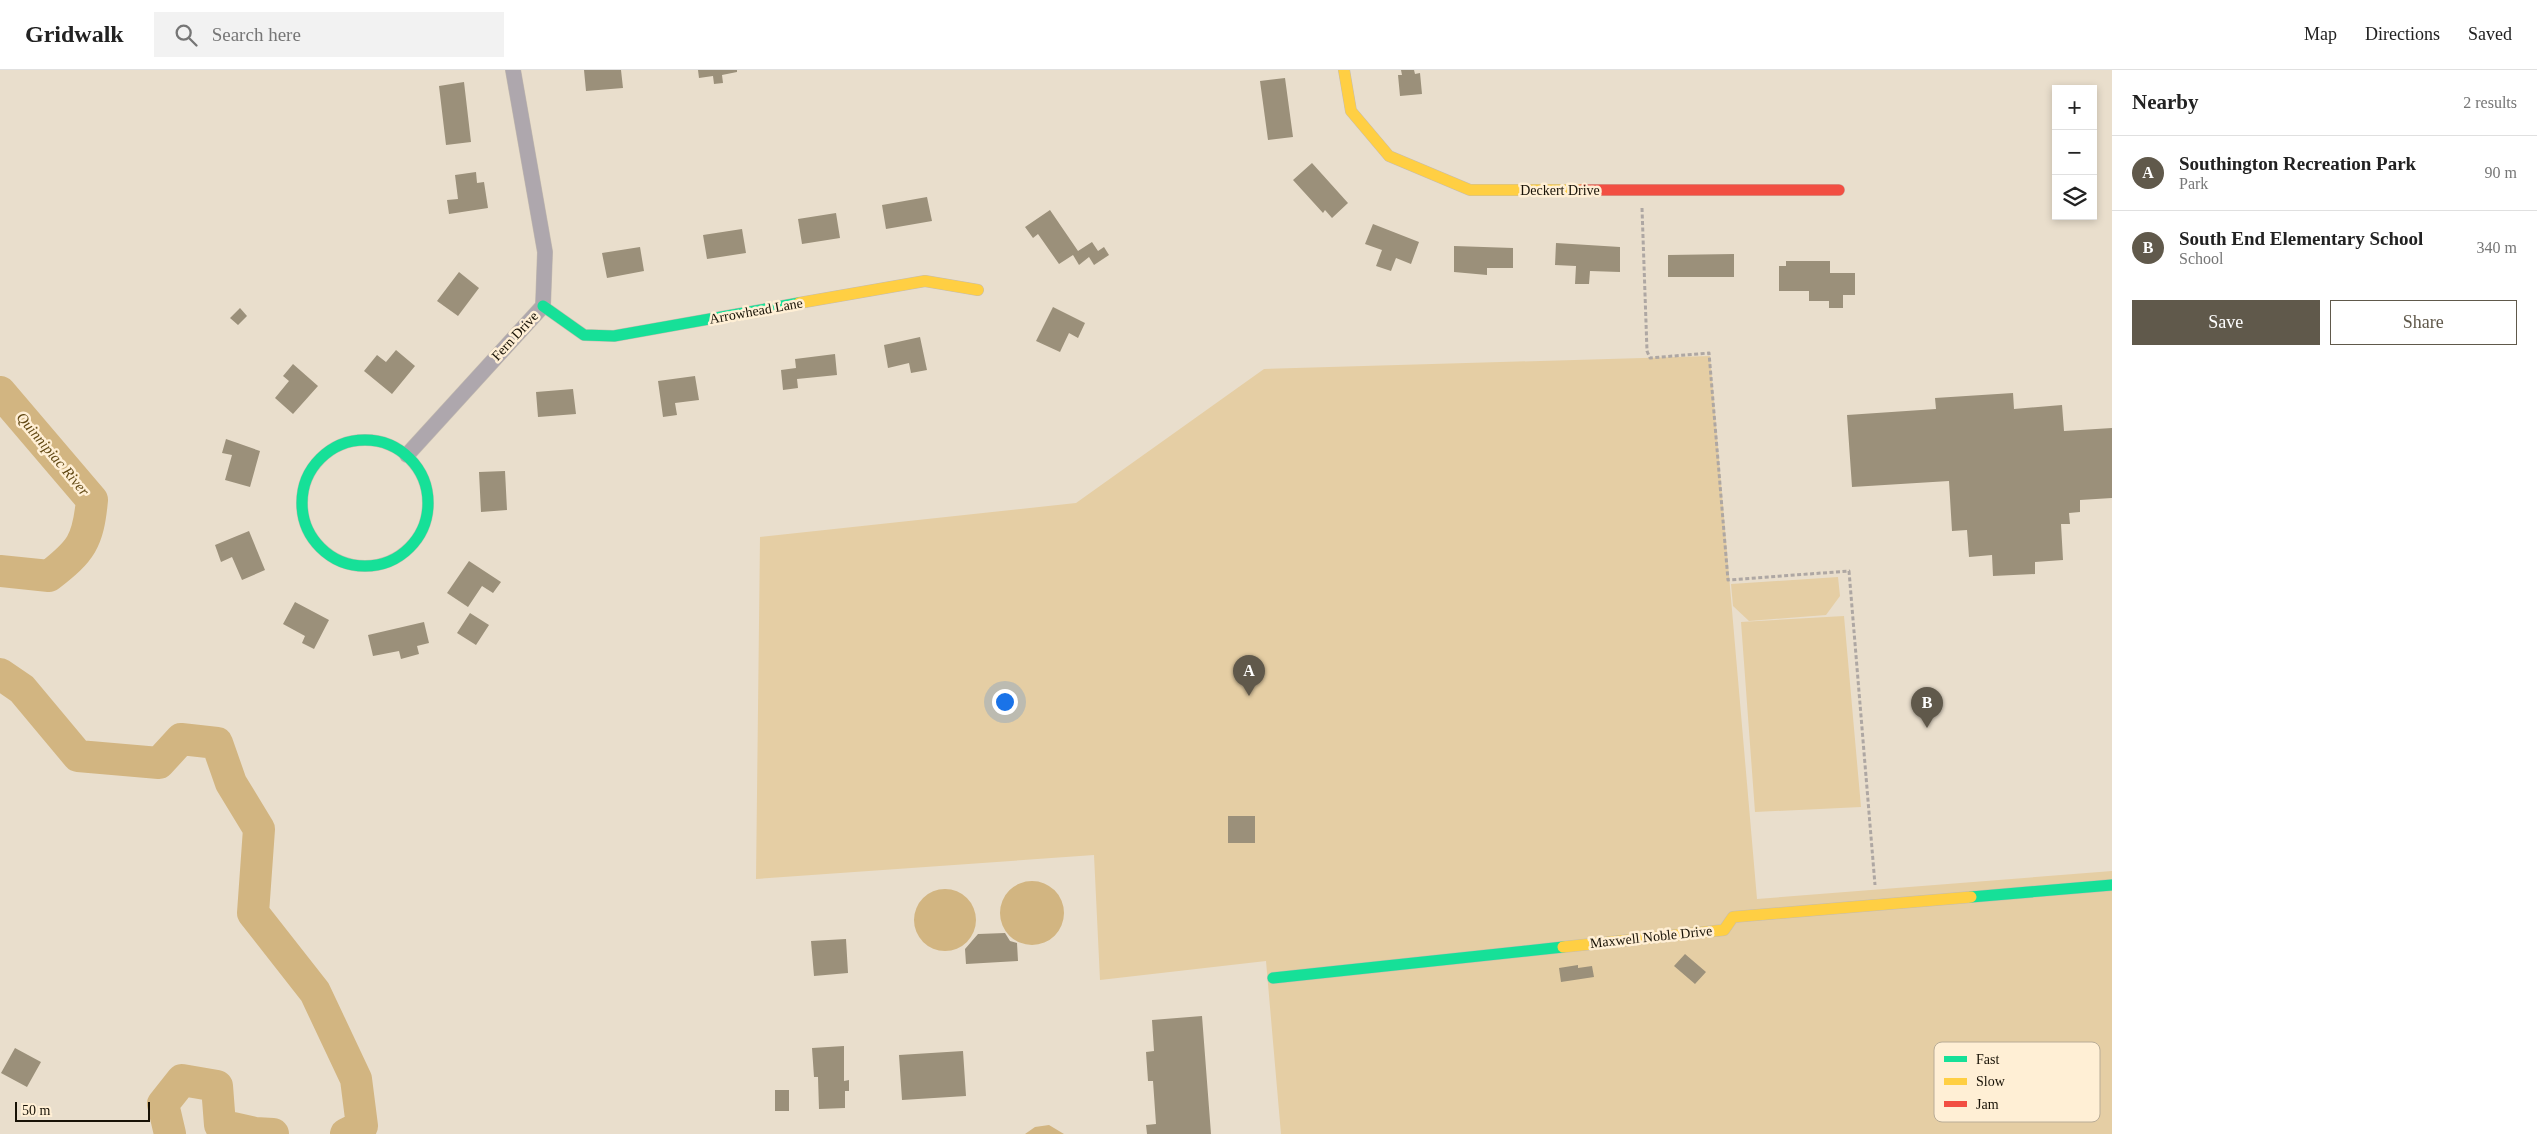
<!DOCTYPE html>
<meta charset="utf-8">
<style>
:root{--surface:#fff;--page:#f2f2f2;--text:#222;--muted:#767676;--line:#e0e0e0;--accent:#60594b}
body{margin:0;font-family:Georgia,serif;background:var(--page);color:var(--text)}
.controls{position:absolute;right:15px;top:15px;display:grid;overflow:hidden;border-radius:0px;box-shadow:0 2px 8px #0003}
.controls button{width:45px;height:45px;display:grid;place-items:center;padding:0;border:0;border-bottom:1px solid var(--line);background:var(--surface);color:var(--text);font:25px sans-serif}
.scale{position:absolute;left:15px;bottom:12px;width:135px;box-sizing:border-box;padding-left:5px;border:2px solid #171105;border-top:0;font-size:14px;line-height:18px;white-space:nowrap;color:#171105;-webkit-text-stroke:4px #ffefd5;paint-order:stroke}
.you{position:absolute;left:1004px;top:631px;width:18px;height:18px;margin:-12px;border:4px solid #fff;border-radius:50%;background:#1a73e8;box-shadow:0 0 0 8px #1a73e833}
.badge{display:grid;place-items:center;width:32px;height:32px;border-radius:50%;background:var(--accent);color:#fff;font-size:16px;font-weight:700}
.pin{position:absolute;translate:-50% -41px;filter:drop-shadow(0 1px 2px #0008)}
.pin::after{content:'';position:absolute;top:26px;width:18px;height:15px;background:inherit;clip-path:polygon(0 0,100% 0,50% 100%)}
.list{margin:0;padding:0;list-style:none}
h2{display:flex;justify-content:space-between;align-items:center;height:65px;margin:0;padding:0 20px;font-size:21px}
h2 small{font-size:16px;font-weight:400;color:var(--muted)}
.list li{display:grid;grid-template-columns:32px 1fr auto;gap:15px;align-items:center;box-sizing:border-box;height:75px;padding:0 20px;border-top:1px solid var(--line)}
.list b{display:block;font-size:19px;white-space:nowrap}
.list p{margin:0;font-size:16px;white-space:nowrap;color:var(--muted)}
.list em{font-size:16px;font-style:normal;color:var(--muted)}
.actions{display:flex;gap:10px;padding:15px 20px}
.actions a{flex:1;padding:11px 0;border:1px solid var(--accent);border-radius:0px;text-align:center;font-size:18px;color:var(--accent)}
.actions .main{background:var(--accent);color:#fff}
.icon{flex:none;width:28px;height:28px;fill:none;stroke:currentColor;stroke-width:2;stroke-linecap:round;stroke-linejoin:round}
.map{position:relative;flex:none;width:2112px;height:1064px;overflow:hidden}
header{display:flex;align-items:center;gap:30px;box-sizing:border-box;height:70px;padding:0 25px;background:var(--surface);border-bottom:1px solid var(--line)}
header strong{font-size:24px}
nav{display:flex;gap:28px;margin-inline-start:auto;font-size:18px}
.search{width:350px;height:45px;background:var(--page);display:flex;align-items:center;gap:12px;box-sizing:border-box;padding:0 18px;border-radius:0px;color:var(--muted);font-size:19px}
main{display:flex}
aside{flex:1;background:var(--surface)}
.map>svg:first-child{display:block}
</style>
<header>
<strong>Gridwalk</strong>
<div class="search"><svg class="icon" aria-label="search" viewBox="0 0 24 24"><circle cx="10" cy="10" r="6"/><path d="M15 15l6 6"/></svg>Search here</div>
<nav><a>Map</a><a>Directions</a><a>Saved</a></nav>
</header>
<main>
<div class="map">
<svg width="2112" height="1064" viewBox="0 0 2112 1064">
<rect width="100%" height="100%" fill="#e9decc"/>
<path fill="#e5cea4" d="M1710,286L1757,829L2112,801V1064H1281L1266,891L1100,910L1094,785L756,809L760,467L1076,433L1264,299Z
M1838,507L1840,526L1826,545L1749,551L1733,536L1731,514Z
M1844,546L1861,737L1755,742L1741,552Z"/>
<path fill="#d2b581" d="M1000 843a32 32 0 1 1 64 0a32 32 0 1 1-64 0Z
M914 850a31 31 0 1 1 62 0a31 31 0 1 1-62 0Z
M1049,1055L1064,1064H1025L1035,1057Z"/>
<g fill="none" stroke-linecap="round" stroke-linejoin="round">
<path stroke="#d2b581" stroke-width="32" d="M0,322L92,430C88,472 81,481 49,506L0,501
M0,604L22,619L78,686L159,693L181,669L217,673L231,713L259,759L253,843L315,922L356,1009L362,1056L346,1064
M170,1064L163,1034L182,1010L217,1016L220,1055L255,1063L273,1064"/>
</g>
<path fill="#9b907a" d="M584,0H621L623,18L586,21Z
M698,0H737V2L722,5L723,13L714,14L713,6L699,8Z
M1401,0H1414L1415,4L1420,3L1422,24L1400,26L1398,5H1402Z
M1285,8L1293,67L1268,70L1260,11Z
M464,12L471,72L446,75L439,16Z
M1312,93L1348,133L1332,148L1325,140L1323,143L1293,110Z
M476,102L477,113L484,112L488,138L449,144L447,130L458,129L455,105Z
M927,127L932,151L886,159L882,135Z
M1050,140L1078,181L1092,172L1098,181L1104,177L1109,185L1094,195L1089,187L1079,195L1073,185L1059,194L1038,164L1033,168L1025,157Z
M836,143L840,168L802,174L798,149Z
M1373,154L1419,172L1411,194L1396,188L1391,201L1376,196L1382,180L1365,174Z
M742,159L746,183L707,189L703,165Z
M1556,173L1620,177V202L1590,201L1589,214H1575L1576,196L1555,195Z
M1454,176L1513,178V198H1487V205L1454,202Z
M640,177L644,201L607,208L602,183Z
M1734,184V207H1668V185Z
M1786,191H1830V203H1855V225H1843V238H1829V231H1809V221H1779V196H1786Z
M459,202L479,218L458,246L437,231Z
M1053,237L1085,253L1078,268L1069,263L1060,282L1036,271Z
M240,238L247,246L238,255L230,248Z
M920,267L927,300L911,303L909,293L888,298L884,275Z
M396,280L415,296L392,324L364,301L377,285L386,292Z
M835,284L837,305L797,309L798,318L783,320L781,300L796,298L795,289Z
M293,294L318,316L293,344L275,328L289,311L283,306Z
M695,306L699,330L675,333L677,345L663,347L658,311Z
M573,319L576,344L538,347L536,322Z
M2013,323L2014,339L2062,335L2064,361L2112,358V428L2080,430V442L2069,443L2070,454H2061L2063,490L2035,492V504L1993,506L1992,485L1969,487L1967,460L1952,461L1949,411L1852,417L1847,345L1936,339L1935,328Z
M226,369L260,381L250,417L225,410L232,385L222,383Z
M505,401L507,440L481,442L479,402Z
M249,461L265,500L242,510L232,487L221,492L215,475Z
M469,491L501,512L493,523L482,516L468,537L447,523Z
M295,532L329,550L314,579L302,573L305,566L283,554Z
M470,543L489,555L476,575L457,563Z
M424,552L429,573L417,576L419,584L401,589L399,581L373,586L368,565Z
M1228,746H1255V773H1228Z
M1005,863L1010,871L1017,873L1018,891L966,894L965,879L978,864Z
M846,869L848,903L814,906L811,871Z
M1685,884L1706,902L1695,914L1674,896Z
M1578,895V898L1592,896L1594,907L1561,912L1559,898Z
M1202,946L1211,1064H1147L1146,1055L1156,1054L1153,1011H1148L1146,982L1154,981L1152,950Z
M844,976V1011L849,1010V1021H845V1038L819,1039L818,1007H814L812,978Z
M15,978L41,992L27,1017L1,1003Z
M963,981L966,1026L902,1030L899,985Z
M775,1020H789V1041H775Z"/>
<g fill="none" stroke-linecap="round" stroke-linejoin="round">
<g stroke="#c5bcaf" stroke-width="16">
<path id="street" d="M407,385L543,236L545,182L513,0"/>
</g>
<g stroke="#c5bcaf" stroke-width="12">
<path id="fast" d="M543,236L584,265L614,266L799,233
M302 433a63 63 0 1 1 126 0a63 63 0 1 1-126 0Z
M1971,827L2112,815
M1273,908L1563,877"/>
</g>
<g stroke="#c5bcaf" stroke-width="12">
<path id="slow" d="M1344,0L1351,41L1389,86L1470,120H1581
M799,233L925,211L978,220
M1563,877L1724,860L1733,847L1971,827"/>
</g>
<g stroke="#c5bcaf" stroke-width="12">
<path id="jam" d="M1581,120H1839"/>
</g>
<path stroke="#aea7a3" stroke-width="3" stroke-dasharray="4 2.5" stroke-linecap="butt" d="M1642,138L1647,281L1650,288L1709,283L1728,510L1849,501L1875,815"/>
<use href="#street" stroke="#aea7ad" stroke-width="15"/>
<use href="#fast" stroke="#16e098" stroke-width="11"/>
<use href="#slow" stroke="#ffcf43" stroke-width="11"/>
<use href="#jam" stroke="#f24e42" stroke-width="11"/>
</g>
<g text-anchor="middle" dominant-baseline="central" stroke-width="5" stroke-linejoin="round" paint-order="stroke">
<g font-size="14" fill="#171105" stroke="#ffefd5">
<text x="1560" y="120">Deckert Drive</text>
<text transform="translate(756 241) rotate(-10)">Arrowhead Lane</text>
<text transform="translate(515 266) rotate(-47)">Fern Drive</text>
<text transform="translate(1651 867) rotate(-6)">Maxwell Noble Drive</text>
</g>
<g font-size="15" font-style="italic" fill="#604712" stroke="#ffefd5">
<text transform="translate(53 384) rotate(50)">Quinnipiac River</text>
</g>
</g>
<rect x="1934" y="972" width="166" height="80" rx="8" fill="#ffefd5" stroke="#b9ac97" stroke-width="1"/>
<rect x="1944" y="986" width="23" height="6" fill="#16e098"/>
<rect x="1944" y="1008" width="23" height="7" fill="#ffcf43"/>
<rect x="1944" y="1031" width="23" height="6" fill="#f24e42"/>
<g font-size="14" fill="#171105">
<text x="1976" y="994">Fast</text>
<text x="1976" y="1016">Slow</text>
<text x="1976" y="1039">Jam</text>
</g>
</svg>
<div class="controls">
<button>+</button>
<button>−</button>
<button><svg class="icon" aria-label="layers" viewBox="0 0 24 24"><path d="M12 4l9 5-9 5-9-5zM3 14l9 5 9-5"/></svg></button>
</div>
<div class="scale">50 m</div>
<div class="you"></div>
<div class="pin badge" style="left:1249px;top:626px">A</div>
<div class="pin badge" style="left:1927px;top:658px">B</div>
</div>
<aside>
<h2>Nearby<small>2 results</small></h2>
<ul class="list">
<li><span class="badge">A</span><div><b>Southington Recreation Park</b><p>Park</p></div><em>90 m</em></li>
<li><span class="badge">B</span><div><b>South End Elementary School</b><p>School</p></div><em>340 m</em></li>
</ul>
<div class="actions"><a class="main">Save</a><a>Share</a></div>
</aside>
</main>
